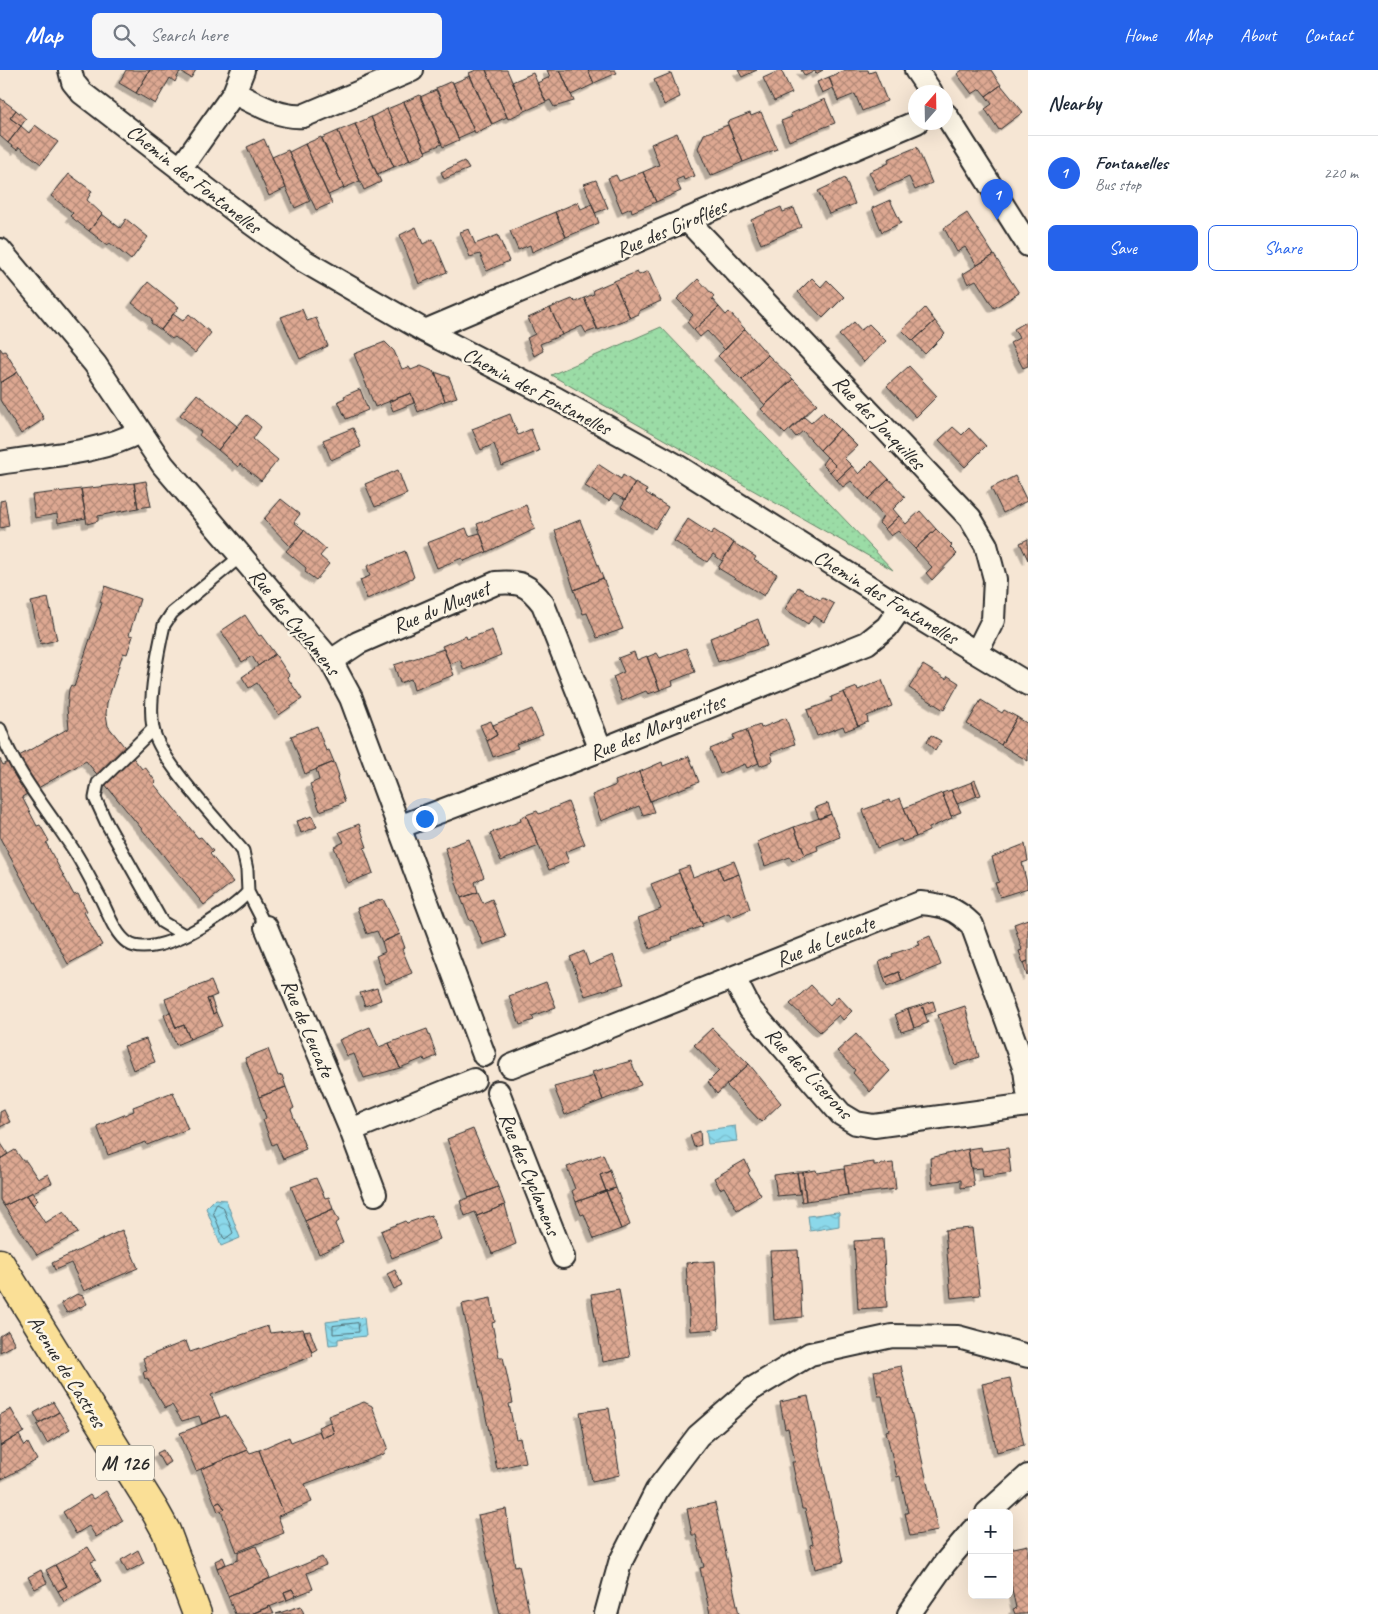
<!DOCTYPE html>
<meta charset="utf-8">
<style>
:root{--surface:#fff;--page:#f6f6f7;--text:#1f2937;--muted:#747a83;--line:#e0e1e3;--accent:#2563eb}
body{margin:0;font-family:Caveat,sans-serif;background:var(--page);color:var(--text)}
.controls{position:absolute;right:15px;bottom:15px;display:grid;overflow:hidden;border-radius:8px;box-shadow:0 5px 20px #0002}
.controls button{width:45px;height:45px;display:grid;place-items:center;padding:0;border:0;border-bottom:1px solid var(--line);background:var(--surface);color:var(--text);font:25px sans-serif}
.compass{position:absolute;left:908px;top:15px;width:45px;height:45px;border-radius:50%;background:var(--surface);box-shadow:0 5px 20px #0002;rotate:20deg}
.you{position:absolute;left:424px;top:748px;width:18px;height:18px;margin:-12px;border:4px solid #fff;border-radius:50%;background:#1a73e8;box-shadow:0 0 0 8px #1a73e833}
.badge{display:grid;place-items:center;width:32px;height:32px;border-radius:50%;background:var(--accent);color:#fff;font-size:16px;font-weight:700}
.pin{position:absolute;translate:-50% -41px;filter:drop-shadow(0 1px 2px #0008)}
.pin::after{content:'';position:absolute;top:26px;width:18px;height:15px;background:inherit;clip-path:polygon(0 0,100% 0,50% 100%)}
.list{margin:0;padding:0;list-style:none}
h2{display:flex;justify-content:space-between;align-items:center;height:65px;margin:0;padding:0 20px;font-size:21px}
h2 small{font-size:16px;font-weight:400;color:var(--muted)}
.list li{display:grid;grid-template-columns:32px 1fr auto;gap:15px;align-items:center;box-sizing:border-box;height:75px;padding:0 20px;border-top:1px solid var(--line)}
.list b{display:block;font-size:19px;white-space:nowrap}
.list p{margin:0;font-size:16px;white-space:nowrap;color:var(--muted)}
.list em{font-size:16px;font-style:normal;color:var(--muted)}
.actions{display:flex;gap:10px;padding:15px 20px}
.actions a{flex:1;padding:11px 0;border:1px solid var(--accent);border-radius:8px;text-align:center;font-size:18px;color:var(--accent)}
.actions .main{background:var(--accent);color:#fff}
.icon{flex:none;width:28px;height:28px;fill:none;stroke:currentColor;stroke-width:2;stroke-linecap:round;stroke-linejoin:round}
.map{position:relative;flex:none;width:1028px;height:1544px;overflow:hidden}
header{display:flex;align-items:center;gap:30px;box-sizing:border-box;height:70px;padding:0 25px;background:var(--accent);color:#fff}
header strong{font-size:24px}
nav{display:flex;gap:28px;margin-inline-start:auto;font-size:18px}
.search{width:350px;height:45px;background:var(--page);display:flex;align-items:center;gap:12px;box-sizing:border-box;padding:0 18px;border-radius:8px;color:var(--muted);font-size:19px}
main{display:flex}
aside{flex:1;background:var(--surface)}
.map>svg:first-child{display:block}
</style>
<header>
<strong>Map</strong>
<div class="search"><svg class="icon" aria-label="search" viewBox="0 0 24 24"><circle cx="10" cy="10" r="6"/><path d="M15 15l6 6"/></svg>Search here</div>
<nav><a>Home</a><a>Map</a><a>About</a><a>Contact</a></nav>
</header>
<main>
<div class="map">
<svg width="1028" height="1544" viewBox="0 0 1028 1544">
<defs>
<pattern id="park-dots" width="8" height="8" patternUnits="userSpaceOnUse" patternTransform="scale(1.25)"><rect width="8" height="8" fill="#9bdca6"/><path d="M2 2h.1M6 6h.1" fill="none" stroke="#86bd8f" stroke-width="1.8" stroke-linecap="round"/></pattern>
<pattern id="water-waves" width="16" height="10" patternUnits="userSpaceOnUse" patternTransform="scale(1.25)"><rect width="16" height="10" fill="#8bd8ea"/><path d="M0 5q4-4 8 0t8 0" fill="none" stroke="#78bac9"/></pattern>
<pattern id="building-cross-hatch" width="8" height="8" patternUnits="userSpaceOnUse" patternTransform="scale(1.25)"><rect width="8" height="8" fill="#dda892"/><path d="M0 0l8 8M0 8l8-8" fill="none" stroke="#b38977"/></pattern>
<filter id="shadow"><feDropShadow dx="-4.5" dy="4.5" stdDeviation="0" flood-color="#0004"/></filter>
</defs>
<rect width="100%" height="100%" fill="#f6e6d4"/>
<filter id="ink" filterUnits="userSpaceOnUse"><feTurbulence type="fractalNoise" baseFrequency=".02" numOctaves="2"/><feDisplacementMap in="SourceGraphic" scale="10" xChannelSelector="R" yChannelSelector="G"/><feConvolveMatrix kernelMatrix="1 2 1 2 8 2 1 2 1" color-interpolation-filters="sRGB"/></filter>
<g filter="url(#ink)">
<path fill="url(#park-dots)" stroke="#638468" d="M661,257L893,500L551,305Z"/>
<path fill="url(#water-waves)" stroke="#65939e" d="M735,1056L737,1071L708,1074L706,1060Z
M215,1129L226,1130L240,1168L221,1176L206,1138Z
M837,1142L839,1143V1156L810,1161L808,1146Z
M364,1247L366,1266L338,1269V1274L329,1275L326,1252Z"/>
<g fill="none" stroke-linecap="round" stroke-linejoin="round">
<path stroke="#517077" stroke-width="1" d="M217,1134L223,1137L233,1163L225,1169L223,1167L213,1142Z
M358,1253L359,1262L333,1264V1256Z"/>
</g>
<path fill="url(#building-cross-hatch)" stroke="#2b2b2b" filter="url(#shadow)" d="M126,0H150L136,23L119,13Z
M150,0L180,1L175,12L170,8L155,34L136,23Z
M177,0H196L191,8Z
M476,0H486L507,47L492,54L469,3Z
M486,0H507L525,41L508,49Z
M547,0H560L574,31L554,37L550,30L546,32L537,13L550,7Z
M560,0H588L594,14L571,25Z
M588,0H615L617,3L594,13Z
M738,0H757L742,7Z
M781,0L792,23L774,31L763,8Z
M801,0H823L816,4L815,1L805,6Z
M846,0H868L869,3L875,1L887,31L862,41L855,24L838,31L829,7Z
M962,0H991L1001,15L986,26L980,19L972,24L957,4Z
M533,3L546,32L525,41L512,12Z
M671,3L680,27L664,35L654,10Z
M470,6L492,55L475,63L453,13Z
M829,7L833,18L822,23L817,12Z
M452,11L474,61L458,68L436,18Z
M1001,15L1023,42L999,60L985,39L992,34L986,26Z
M436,20L459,70L443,77L420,27Z
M420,25L442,74L425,81L404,32Z
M0,28L16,40L10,48L21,56L8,73L0,66Z
M825,29L835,53L789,71L781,51L792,47L790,44Z
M404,32L426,83L410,90L387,39Z
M387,39L410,90L394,97L371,47Z
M16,40L26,49L21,56L10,48Z
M761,42L777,79L743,92L727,52L750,43L751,46Z
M371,47L394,97L377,104L355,54Z
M355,54L381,112L364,120L338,61Z
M35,55L58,72L41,94L19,77L17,80L8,73L21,56L29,63Z
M728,55L743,92L710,106L698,78L704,64Z
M338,61L360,111L344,118L322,68Z
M677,63L695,106L684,110L683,107L676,110L681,121L656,132L643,102L659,95L651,74Z
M321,67L344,118L328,125L305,74Z
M264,69L286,118L269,126L247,77Z
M305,74L332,133L316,140L289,82Z
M917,77L932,113L915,120L909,107L878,121L869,102L889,93L888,89Z
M288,80L310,131L295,138L272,87Z
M464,91L469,99L444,109L441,102Z
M643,102L656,132L632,142L631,138L622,142L608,108L616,105L619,111Z
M69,104L92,121L87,130L102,144L89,161L70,146L73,143L51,126Z
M845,108L855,134L829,144L818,121Z
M596,110L608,138L595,143L584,114Z
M890,130L901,153L882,162L872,138Z
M578,132L581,139L592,134L599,153L566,167L555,142Z
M781,137L783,142L794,138L801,157L761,174L751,150Z
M555,142L566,167L532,182L530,175L518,180L510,161Z
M967,143L994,185L977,195L965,177L957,182L944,158Z
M102,144L120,158L126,149L148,167L131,190L110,173L107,175L89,161Z
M416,157L423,174L433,169L447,202L419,214L400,165Z
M469,159L475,174L498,165L509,191L487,201L480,184L470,187L460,162Z
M994,185L1019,223L994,238L976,210L968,214L963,204Z
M648,201L661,231L639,241V244L630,248L614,211L637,202L639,205Z
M812,208L821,217L827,210L844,227L823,248L798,222Z
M698,209L714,226L712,229L719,237L694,260L687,252L693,245L677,229Z
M614,211L630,248L598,260L584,228L594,224L593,220Z
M148,212L179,237L161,260L151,253L152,249L132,233Z
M584,228L597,259L586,263L582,256L562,265L550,238L572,229L575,232Z
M719,237L726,245L729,242L745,259L725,280L707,261L700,267L694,260Z
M550,238L562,265L540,274L543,281L534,286L527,268L535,264L528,248Z
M925,238L935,251L913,271L902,260Z
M302,239L307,251L316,248L328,276L300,289L281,247Z
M173,244L183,251L189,244L211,263L195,283L175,267L172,269L161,260Z
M935,251L945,264L925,284L913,271Z
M1028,251V296L1023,298L1010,273L1019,268L1014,259Z
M854,252L861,260L869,254L886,271L864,292L839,265Z
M745,259L768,285L742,310L718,286Z
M385,272L394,281L402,299L409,297L411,300L421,296L435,302L445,331L418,342L411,323L375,337L354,284Z
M0,278L3,282L5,281L18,302L0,313Z
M768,285L793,309L765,335L742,310Z
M909,296L937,326L916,347L887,316Z
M18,302L44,349L21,364L0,330V313Z
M435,302L449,307L457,327L445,331Z
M793,309L817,334L785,364L761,339Z
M360,319L368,340L346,349L338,331L345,328L344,326Z
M411,323L414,333L393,341L389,331Z
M197,324L237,356L218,380L199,365L201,362L180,345Z
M823,342L840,359L820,380L803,361L796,367L790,360L804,347L811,353Z
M510,344L518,365L531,359L539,381L502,396L494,374L481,380L472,359Z
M247,345L261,357L253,369L278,390L261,411L240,394L238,397L218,380Z
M953,357L962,365L969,358L986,376L965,397L939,370Z
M353,358L361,377L331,390L323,370Z
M840,359L857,376L844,388L852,396L837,410L830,402L836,396L820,380Z
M827,387L836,396L830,402L822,394Z
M872,391L889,409L868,429L851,411L843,417L837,410L852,396L859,404Z
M598,394L621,409L623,405L635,413L625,430L614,424L609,431L585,416Z
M398,400L407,424L375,437L365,414Z
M1015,406L1027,431L1003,443L991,418Z
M889,409L905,427L893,439L899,446L885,459L879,453L883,446L868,429Z
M146,411L151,436L138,438L134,413Z
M134,413L138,438L98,446V451L87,454L81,419Z
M635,413L647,420L646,423L668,437L655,459L621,437Z
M81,419L86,448L58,453L57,444L35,448L32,425Z
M281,429L300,444L294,452L304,460L291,477L264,449Z
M5,430L9,456L0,458V431Z
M526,435L535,459L487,482L477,454Z
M920,441L936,459L915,479L898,461L891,466L885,459L899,446L906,454Z
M688,449L711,464L714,460L734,473L722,491L713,484L707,492L674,471Z
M580,450L603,508L574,520L555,460Z
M466,458L469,466L480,463L487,482L464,491L462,488L437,498L427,473Z
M936,459L952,475L950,477L957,484L932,510L926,503L932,497L915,479Z
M304,460L326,479L320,486L329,494L316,510L305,502L306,498L286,481Z
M1028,469V490L1020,473Z
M734,473L756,487L754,490L777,504L764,526L718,498Z
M405,481L414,507L367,529L360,510L370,506L367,496Z
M603,508L623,559L597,568L587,543L583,544L574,520Z
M105,516L140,529L129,565L133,566L127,584L123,583L107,633L106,644L108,656L142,699L145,697L156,712L154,714L198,768L201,767L213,781L210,784L233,812L204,835L86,691L22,727L37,756L40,755L49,771L46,773L74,825L78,824L87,841L84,842L102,875L68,894L0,768V689L3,695L69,658L67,638L69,619L71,615L74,617L102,533L100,532Z
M798,517L820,530L823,528L834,534L824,552L814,546L808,554L785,539Z
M48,528L57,570L41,574L31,532Z
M245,545L259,566L261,565L275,584L258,596L252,586L242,592L221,561Z
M758,549L767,576L718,592L710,568Z
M492,560L501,585L464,600L460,590L450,594L442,576L466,566L467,569Z
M686,578L695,602L672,611L673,615L660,620L647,587L657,583L660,588Z
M444,579L454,605L414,620L411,609L400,613L394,595Z
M634,582L637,590L647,586L660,620L648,624L646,621L622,631L613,607L624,602L618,588Z
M275,584L289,605L287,607L302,629L279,645L257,613L249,618L242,607Z
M923,595L946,609L948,606L959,613L944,640L909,618Z
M882,610L892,636L867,646L868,652L858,656L844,622L857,617L858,620Z
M844,622L858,656L845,661L843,656L817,666L807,640L832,631L831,627Z
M981,630L1002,643L1004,640L1017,647L1001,675L967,654Z
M532,639L543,664L516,674L518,678L493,687L487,671L497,665L493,655Z
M1017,647L1028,654V691L1001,675Z
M786,648L795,674L771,683L773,691L760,696L746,660L760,655L761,658Z
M491,651L497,665L487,671L480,655Z
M317,656L326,681L329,680L334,692L305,704L291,666Z
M746,660L759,693L747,698L745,694L720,704L710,679L734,669L733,665Z
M931,665L941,671L935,681L927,672Z
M689,686L699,712L650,731L639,702L662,692L663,696Z
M334,692L339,706L337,708L345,732L320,741L310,714L319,710L316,699Z
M639,702L654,742L643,745L639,736L601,751L592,725L616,715L615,711Z
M975,710L981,725L977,726L972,712Z
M972,712L977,726L957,734L951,720Z
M951,720L961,742L951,746L942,723Z
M942,723L952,748L929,758V761L916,767L904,738Z
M900,728L916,767L902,772L901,769L877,778L863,740L889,730L890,732Z
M568,732L585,774L565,782L569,792L549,800L526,745L537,741L539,744Z
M828,733L831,744L819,749L815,738Z
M831,744L840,767L817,776L818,780L805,785L794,757Z
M526,745L539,776L501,791L490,763L521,751L520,748Z
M312,746L317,757L301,763L297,751Z
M359,754L367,777L364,778L373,803L348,813L334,777L344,772L339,762Z
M794,757L805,785L792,791L790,787L765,796L757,772Z
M469,769L484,807L475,812L478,822L461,828L445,778Z
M1025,774L1028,791L1022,793L1028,818L1000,827L995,813L999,812L992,787Z
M734,791L739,804L723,810L718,797Z
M689,796L693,807L718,797L723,810L739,804L750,839L731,847L729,843L702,854L678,800Z
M679,803L703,856L672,867L673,870L650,879L638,848L661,839L651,814Z
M478,822L483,833L492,829L506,867L483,875L473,850L470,851L461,828Z
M383,829L400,864L382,872L377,861L367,864L357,838Z
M1028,849V891L1023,893L1019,881L1022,880L1014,854Z
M400,864L405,878L402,879L412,903L386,914L376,886L385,882L382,872Z
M930,866L941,895L902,911L899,902L884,908L879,892L893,886L892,884L920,875L918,871Z
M584,881L589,895L613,885L624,914L585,926L570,887Z
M1028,891V905L1027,906L1023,893Z
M899,902L902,911L887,917L884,908Z
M211,911L217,925L207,929L213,944L216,942L222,956L190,969L184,955L176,958L165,929Z
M546,912L556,937L532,946L534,950L520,955L509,926Z
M811,915L830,935L838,926L852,941L843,950L839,945L820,962L790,934Z
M377,918L381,930L365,936L360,923Z
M211,928L216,942L213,944L207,929Z
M933,931L936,941L925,945L922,935Z
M922,935L928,953L914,958L908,939Z
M965,936L979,987L955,995L938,945Z
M908,939L914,958L901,962L895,944Z
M170,942L176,958L184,955L190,969L176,975L164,945Z
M370,957L379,977L389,973L400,998L364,1008L354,984L347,986L339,970Z
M712,958L749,994L717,1024L708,1012L719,1001L694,975Z
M427,959L437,986L425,991L424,988L400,998L389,973Z
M856,964L890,1001L870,1022L853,1003L855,1000L837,981Z
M146,969L155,992L133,1000L124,976Z
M268,979L278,1006L282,1005L286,1017L259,1027L245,988Z
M631,991L641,1015L603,1030L592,1002Z
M749,994L781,1033L761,1052L726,1015Z
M594,1006L603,1030L565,1045L554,1017Z
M286,1017L294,1038L291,1040L306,1079L283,1089L276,1073L272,1075L263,1050L266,1048L259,1027Z
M173,1022L188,1059L147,1075L146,1072L108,1085L97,1056L134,1041L133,1037Z
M4,1040L10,1052L0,1057V1042Z
M473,1059L498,1117L469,1128L447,1069Z
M700,1061L701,1075L694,1077L690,1065Z
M0,1072L8,1084L0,1089Z
M981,1077L982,1081L1008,1078L1011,1103L983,1107L982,1098L971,1099L968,1079Z
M968,1079L974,1116L961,1118V1110L932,1114L930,1088Z
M15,1080L23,1091H26L38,1109L48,1104L52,1113L4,1136L0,1130V1089Z
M603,1084L610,1101L600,1105L606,1121L576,1132L572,1121L575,1119L567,1097Z
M745,1090L750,1101L748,1103L761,1125L737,1140L724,1117L720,1119L714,1108Z
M874,1092V1095L893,1093L896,1119L848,1125L844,1096Z
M844,1099L848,1125L806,1131L803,1102L816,1100L817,1103Z
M610,1101L616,1118L606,1121L600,1105Z
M797,1102L800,1124L777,1126L774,1105Z
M797,1102H803L806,1131L802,1132Z
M316,1108L325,1128L329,1127L333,1139L305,1151L291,1117Z
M498,1117L505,1135L477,1146L475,1142L465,1146L460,1131Z
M616,1118L630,1155L621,1159L606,1121Z
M606,1121L621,1159L594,1169L584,1144L581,1145L576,1132Z
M33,1122L38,1130L33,1135L27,1125Z
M27,1125L45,1153L64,1141L78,1163L37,1185L4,1136Z
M505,1135L516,1174L492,1184L477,1146Z
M333,1139L339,1151L335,1154L343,1173L319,1184L305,1151Z
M431,1145L440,1169L392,1188L381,1161L405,1151L407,1153Z
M972,1158L980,1225L951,1228L945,1160Z
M122,1160L138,1198L84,1221L71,1193L55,1200L52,1193Z
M883,1169L887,1237L858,1239L854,1171Z
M798,1180L802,1247L774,1250L770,1181Z
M715,1191L719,1259L690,1261L686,1193Z
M395,1200L402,1215L394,1219L387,1204Z
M619,1219L630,1287L603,1292L591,1224Z
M77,1224L83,1226L87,1234L67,1243L61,1233Z
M491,1228L495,1252L492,1253L499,1287H503L513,1333L509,1334L516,1369L520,1368L525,1392L497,1399L462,1234Z
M268,1256L270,1263L303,1259L313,1286L211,1325L220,1347L202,1354L199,1346L182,1351L172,1335L165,1338L147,1308L145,1309L143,1302L147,1301L143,1288L186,1271L190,1282Z
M8,1261L15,1274L0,1282V1266Z
M310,1261L317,1279L312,1282L304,1262Z
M901,1296L938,1461L910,1466L905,1443H908L900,1406L897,1407L886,1361L889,1360L882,1326H878L874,1301Z
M1010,1308L1024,1375L997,1382L982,1314Z
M808,1326L843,1492L815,1499L810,1475L813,1474L805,1439H802L792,1392H795L788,1358L785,1359L780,1332Z
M53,1332L59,1342L39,1353L34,1343Z
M364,1332L372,1336L388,1377L384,1384L305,1414L312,1432L284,1444L259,1380L289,1367L291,1372L319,1361L322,1368L334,1363L328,1346Z
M609,1338L620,1405L592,1411L580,1342Z
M11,1339L24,1362L0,1376V1345Z
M59,1342L70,1359L47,1373L37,1355Z
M226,1345L248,1380L196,1401L180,1363Z
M330,1352L334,1363L322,1368L318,1357Z
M19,1365L25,1376L28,1373L37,1390L0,1410V1376Z
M163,1380L170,1392L164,1396L157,1383Z
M248,1380L250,1383L259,1380L284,1444L278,1446L284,1463L237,1482L221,1441L225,1439L220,1432L215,1434L201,1399Z
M106,1421L123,1451L96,1467L89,1456L76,1464L63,1442L90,1425L93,1429Z
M220,1432L225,1439L218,1442L215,1434Z
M715,1433L739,1544H710L700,1498L704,1497L696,1465H692L687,1439Z
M506,1439L515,1496L519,1495L529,1541L527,1544H500L478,1445Z
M1028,1475V1544H1015L1013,1539L1016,1538L1009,1505V1479Z
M256,1476L270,1508L228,1526L217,1498L238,1490V1483Z
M88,1477L96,1490L91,1492L101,1511L64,1532L58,1521L67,1516L55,1495Z
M138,1480L144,1493L127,1502L121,1490Z
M223,1487L226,1494L217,1498L215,1491Z
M322,1487L326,1495L307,1503L313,1519L296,1526L292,1519L284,1522L287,1530L251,1544H235L228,1526Z
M55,1495L67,1516L58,1521L46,1500Z
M41,1500L47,1513L35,1519L28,1507Z
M292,1519L296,1526L287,1530L284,1522Z
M270,1536L274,1544H251Z
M301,1536L304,1544H276Z"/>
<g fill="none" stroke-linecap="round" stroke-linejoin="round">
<g stroke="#2b2b2b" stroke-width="15">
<path id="service" d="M0,659C15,702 46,738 71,776C82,792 91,811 101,829C108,843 115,864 128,873C154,891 231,843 248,822L247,800L243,781C221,754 158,689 153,658C148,632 158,581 164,555L172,543L241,486
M153,659L98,713L95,728L107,754L162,852L184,865
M248,822L266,857"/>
</g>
<g stroke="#2b2b2b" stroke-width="26">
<path id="minor" d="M70,0L73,12L82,23L251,153L304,191L425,261L557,329L674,394L901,537L1028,614
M916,0L931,22
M234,23C256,33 278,48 303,46L412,0
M946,45L1028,175
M180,99L234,23L243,0
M688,151L970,448L986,475L995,509L993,550L977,582
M0,180L95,294L163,395L331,591L351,628L484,985
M425,261L917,52
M0,393C46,385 98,384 139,362
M331,591L358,573L496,513C520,511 528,514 543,534L601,680
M399,757L601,680L867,573L887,557L901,537
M266,857L351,1060L375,1124
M734,908L750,939L841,1044L856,1053L874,1056L1028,1035
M511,996L920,833C944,835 955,838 972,855L1025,1000L1028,1022
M498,1022L563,1187
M351,1060L474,1010
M987,1443L1028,1406
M606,1544L620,1493L657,1420L698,1366L752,1319L810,1284L892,1266L958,1267L1028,1286
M909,1544L945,1493L972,1461"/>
</g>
<g stroke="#2b2b2b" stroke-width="31">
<path id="primary" d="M0,1193L155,1441L166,1461L197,1544"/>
</g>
<use href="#service" stroke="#fcf5e5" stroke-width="11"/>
<use href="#minor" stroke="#fcf5e5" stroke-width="22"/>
<use href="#primary" stroke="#fadf96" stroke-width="28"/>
</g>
</g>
<g text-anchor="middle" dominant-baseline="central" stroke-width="5" stroke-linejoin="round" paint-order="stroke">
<rect fill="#fcf5e5" stroke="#6a6863" stroke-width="1" x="96" y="1375.5" width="58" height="35" rx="4"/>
<g font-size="20" font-weight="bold" fill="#2b2b2b">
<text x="125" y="1393">M 126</text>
</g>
<g font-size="21" fill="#2b2b2b" stroke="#fcf5e5">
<text transform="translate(194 109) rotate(38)">Chemin des Fontanelles</text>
<text transform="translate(671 158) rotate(-23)">Rue des Giroflées</text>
<text transform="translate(537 321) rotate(28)">Chemin des Fontanelles</text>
<text transform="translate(879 352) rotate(46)">Rue des Jonquilles</text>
<text transform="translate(886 527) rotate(31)">Chemin des Fontanelles</text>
<text transform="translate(441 537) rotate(-23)">Rue du Muguet</text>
<text transform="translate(295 552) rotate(51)">Rue des Cyclamens</text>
<text transform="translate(657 657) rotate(-22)">Rue des Marguerites</text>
<text transform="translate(825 871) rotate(-22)">Rue de Leucate</text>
<text transform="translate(308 958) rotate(67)">Rue de Leucate</text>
<text transform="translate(809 1003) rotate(47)">Rue des Liserons</text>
<text transform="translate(530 1104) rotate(68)">Rue des Cyclamens</text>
<text transform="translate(67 1301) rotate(58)">Avenue de Castres</text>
</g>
</g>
</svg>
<div class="controls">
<button>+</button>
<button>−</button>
</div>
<svg class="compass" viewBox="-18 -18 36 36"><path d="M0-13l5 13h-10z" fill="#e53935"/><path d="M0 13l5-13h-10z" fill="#747a83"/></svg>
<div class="you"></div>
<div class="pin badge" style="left:997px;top:150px">1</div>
</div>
<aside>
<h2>Nearby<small></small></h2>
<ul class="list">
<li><span class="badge">1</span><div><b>Fontanelles</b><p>Bus stop</p></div><em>220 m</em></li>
</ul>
<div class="actions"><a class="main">Save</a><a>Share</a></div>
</aside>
</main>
